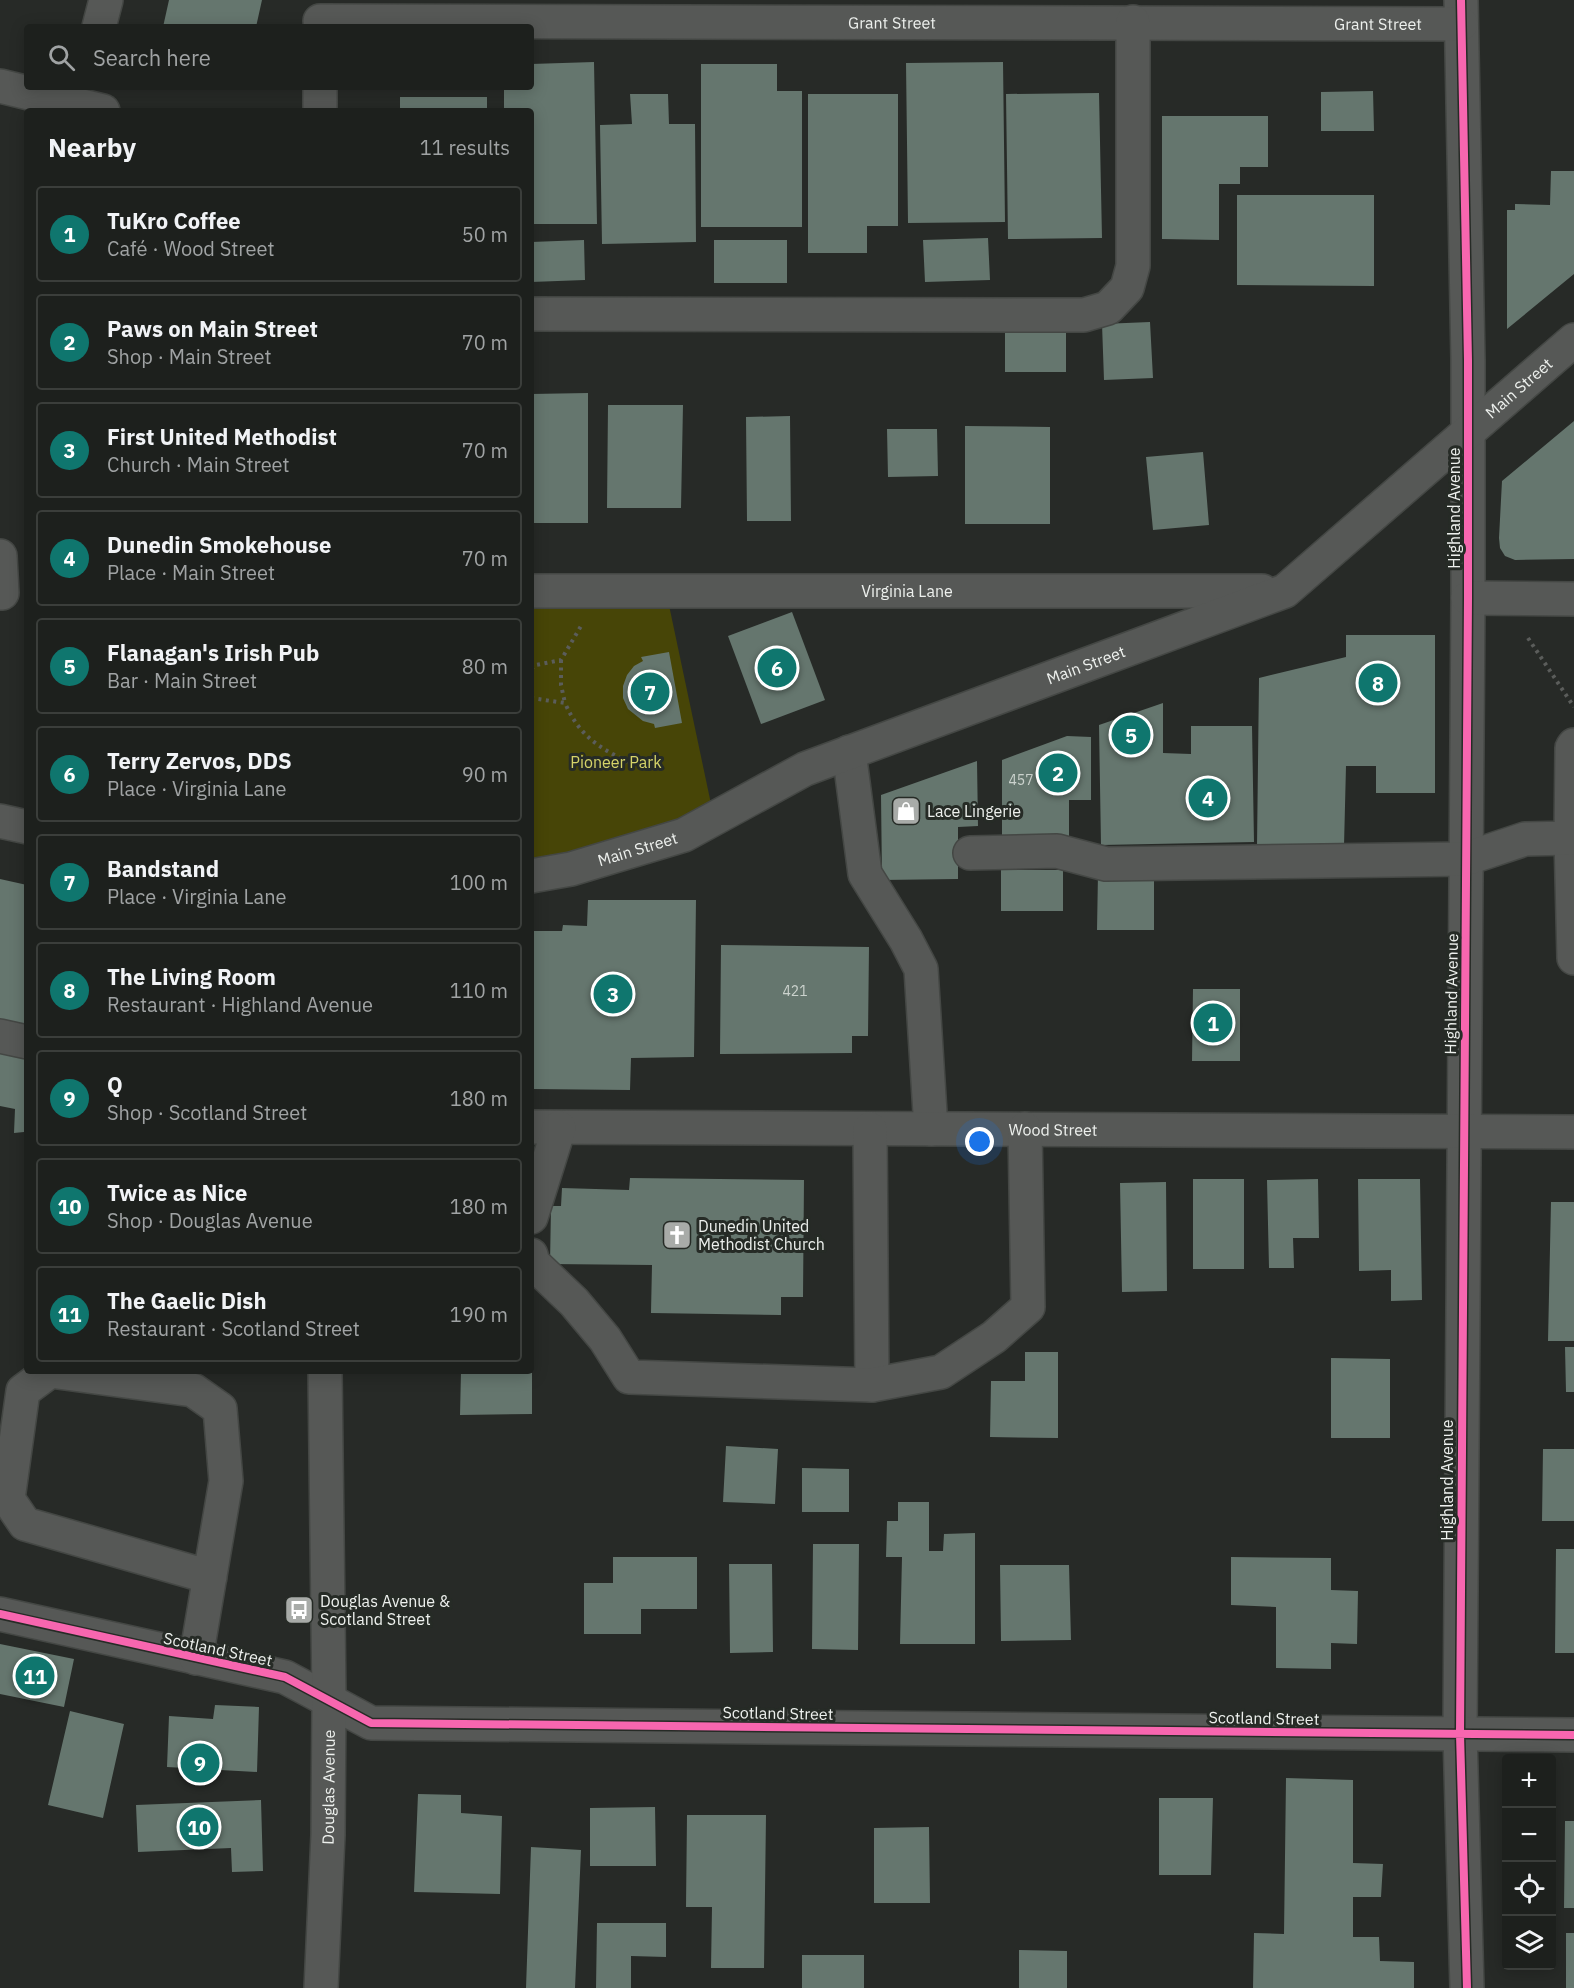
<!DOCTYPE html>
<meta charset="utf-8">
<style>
:root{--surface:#1d201d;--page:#2a2d2a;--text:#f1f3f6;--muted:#a0a3a4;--line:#3b3e3b;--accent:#0f766e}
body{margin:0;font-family:"IBM Plex Sans",sans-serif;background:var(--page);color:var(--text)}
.controls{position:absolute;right:18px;bottom:18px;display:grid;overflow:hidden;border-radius:6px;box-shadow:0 3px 15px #0003}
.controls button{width:54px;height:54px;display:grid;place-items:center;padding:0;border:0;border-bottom:2px solid var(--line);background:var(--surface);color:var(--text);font:30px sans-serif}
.you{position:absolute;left:980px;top:1142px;width:21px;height:21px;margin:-15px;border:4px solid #fff;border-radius:50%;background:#1a73e8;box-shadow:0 0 0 9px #1a73e833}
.badge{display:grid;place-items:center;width:39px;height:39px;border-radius:50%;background:var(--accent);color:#fff;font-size:20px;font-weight:700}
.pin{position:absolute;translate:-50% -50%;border:3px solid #fff;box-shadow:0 2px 6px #0006}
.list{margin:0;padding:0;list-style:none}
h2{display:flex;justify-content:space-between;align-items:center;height:78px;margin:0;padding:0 24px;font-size:26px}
h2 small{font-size:20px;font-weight:400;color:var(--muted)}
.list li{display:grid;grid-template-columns:39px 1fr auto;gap:18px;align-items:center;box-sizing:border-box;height:96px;margin:0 12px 12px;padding:0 12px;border:2px solid var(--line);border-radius:6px}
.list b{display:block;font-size:22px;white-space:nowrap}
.list p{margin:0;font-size:20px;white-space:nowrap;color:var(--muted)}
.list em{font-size:20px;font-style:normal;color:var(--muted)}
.icon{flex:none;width:33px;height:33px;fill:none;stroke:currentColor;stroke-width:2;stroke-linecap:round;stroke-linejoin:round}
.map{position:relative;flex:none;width:1574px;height:1988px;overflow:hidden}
.search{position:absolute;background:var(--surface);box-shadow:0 3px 15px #0003;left:24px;top:24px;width:510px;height:66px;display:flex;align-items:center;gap:15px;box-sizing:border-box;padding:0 21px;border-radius:6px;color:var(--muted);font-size:22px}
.panel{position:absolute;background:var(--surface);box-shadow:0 3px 15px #0003;left:24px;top:108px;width:510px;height:1266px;border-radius:6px}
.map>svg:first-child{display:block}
</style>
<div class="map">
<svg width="1574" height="1988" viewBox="0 0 1574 1988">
<rect width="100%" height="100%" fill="#272a27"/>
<path fill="#474507" d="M531,591H666L714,818L531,876Z"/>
<path fill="#65766e" d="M169,0H262L256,27H163Z
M594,62L597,224H531V111H504V87H531V64Z
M1003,62L1005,222L908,223L906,63Z
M701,64H777V91H802V227H701Z
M1373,91L1374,131H1321V92Z
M1099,93L1102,238L1008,239L1006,94Z
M630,94H668L669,124H695L696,242L602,244L600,125L632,124Z
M808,94H898V226H867V253H808Z
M400,97H487V111H400Z
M1162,116H1268V167H1240V184H1219V240L1162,239Z
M1551,171H1574V274L1507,329V210H1515V204L1550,205Z
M1237,195H1374V286L1237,285Z
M988,238L990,280L925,282L923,240Z
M584,240L585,280L531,282V242Z
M714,240H787V283H714Z
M1005,322L1066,323V372H1005Z
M1150,322L1153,378L1104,380L1102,324Z
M588,393V523H531V394Z
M608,405H683L681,508H607Z
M790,416L791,521H747L746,417Z
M1574,421V559L1515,560L1505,556L1500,548L1499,538L1502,481Z
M965,426L1050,427V524H965Z
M887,429H937L938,476L888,477Z
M1203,452L1209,525L1153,530L1146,457Z
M792,612L825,700L761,724L728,636Z
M1346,635H1435V793H1376V766H1346L1344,846H1257L1259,678L1346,657Z
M669,652L682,723L655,728L654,724L643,721L628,709L623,698V686L627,675L634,666L643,661L641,657Z
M1163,703V781V753L1191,754V726H1252L1254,842L1101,845L1099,725Z
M1067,736L1091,737V800H1069V836H1002V760Z
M977,761L978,826L958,827V879L882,880L881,795Z
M1001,870H1063V911H1001Z
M1098,873H1154V930H1097Z
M0,879L27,885V1026L0,1020Z
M588,900H696L694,1057L631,1058L630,1090L531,1089V931H562L563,925L587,926Z
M721,945L869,947L868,1036H852V1053L720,1054Z
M1193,989H1240V1061H1192Z
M0,1049L27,1055V1172H25L24,1132L14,1133L15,1109L0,1106Z
M630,1178L804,1180L803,1297H781V1315L651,1313L652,1265L550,1264L551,1206H561L562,1188L629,1190Z
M1193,1179H1244V1269H1193Z
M1318,1179L1319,1238H1293L1294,1268H1269L1267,1180Z
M1358,1179H1420L1422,1300L1391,1301V1270L1359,1271Z
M1166,1182L1167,1291L1122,1292L1120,1183Z
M1551,1202H1574V1341H1548Z
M1565,1347H1574V1392H1566Z
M1025,1352H1058V1438L990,1437L991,1381H1025Z
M1331,1358L1390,1359V1438H1331Z
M461,1371H532V1414L460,1415Z
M726,1446L778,1449L775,1504L723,1502Z
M1543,1449H1574V1521H1542Z
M802,1468L849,1469V1512H802Z
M898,1502H929V1551H943L944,1534L975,1533V1644H900L902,1557H886L887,1521H898Z
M813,1544H859L858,1650L812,1649Z
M1556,1549H1574V1653H1555Z
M613,1557H697V1609H641V1634H584V1583H613Z
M1231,1557L1331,1558V1590L1358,1591L1357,1644L1331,1643V1669L1276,1668V1607L1231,1605Z
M729,1564H772L773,1652L730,1653Z
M1000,1565H1069L1071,1640L1001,1641Z
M0,1644L74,1659L64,1707L0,1694Z
M215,1705L259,1707L257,1772L167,1767L169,1716L213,1719Z
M70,1711L124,1724L103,1818L48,1805Z
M1286,1778L1353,1780V1863L1383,1864L1381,1897H1353V1937H1379L1380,1961L1414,1962V1988H1253L1254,1933L1284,1934Z
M418,1794L461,1795V1813L502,1816L500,1894L414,1892Z
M1159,1798H1213L1211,1875H1159Z
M261,1800L263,1871L232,1872L231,1848L138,1852L136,1805Z
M655,1807L656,1866H590V1808Z
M687,1815H766L764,1968H711L712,1907H686Z
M1565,1821H1574V1908H1564Z
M929,1827L930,1903H874V1828Z
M531,1847L581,1850L575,1988H526Z
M597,1923H666V1957L631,1956V1988H596Z
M1566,1933H1574V1988H1566Z
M1019,1950L1067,1951V1988H1019Z
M802,1955H864V1988H802Z"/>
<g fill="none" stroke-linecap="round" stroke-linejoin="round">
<g stroke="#444744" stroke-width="36">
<g id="minor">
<path d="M1461,0L1468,360V598L1460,1734L1467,1988"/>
<path id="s1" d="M320,21L1461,24"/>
<path d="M99,27L106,0"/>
<path d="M0,86L103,111"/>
<path d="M320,111V87"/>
<path d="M531,314L1084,315L1108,308L1127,288L1133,266V22"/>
<path d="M0,556L2,593"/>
<path id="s2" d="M531,591H1262"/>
<path d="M1468,598L1574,599"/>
<path d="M849,752L865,874L906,940L921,969L931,1129"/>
<path d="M0,821L27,827"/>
<path d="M1571,838L1574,958"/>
<path d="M970,853L1057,851L1106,864L1465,859L1525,839L1571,838L1572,748L1574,745"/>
<path id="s3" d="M531,876L571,869L684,835L805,769L1285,591L1574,340"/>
<path d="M0,1036L27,1042"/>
<path id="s4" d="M531,1127L1574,1132"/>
<path d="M870,1129L872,1385"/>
<path d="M531,1217L559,1128"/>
<path d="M531,1255L533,1263L574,1302L605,1339L629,1377L872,1385L941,1372L994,1337L1028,1307L1025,1129"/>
<path d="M0,1614L285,1677L371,1723L1574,1735"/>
<path d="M196,1658L226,1481L220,1409L193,1390L50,1371L23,1391L8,1499L25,1524L210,1577"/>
<path id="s5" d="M321,1988L328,1835L329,1699L325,1371"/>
</g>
</g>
<path stroke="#5b5d5b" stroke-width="4" stroke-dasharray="3 4.5" stroke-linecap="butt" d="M1528,638L1574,707
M561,660V685L565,703
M531,669L536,665L561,660L581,626
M531,698L565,703C581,740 605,751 639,767"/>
<use href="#minor" stroke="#565856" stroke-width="33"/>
<g stroke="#262b26" stroke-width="11">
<path id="cycleway" d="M1461,0L1468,360V598L1460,1734L1467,1988
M0,1614L285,1677L371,1723L1574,1735"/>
</g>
<use href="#cycleway" stroke="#f766af" stroke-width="8"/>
</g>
<defs>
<g id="shop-square" transform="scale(1.5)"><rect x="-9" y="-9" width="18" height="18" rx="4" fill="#a8aba8" stroke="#262b26"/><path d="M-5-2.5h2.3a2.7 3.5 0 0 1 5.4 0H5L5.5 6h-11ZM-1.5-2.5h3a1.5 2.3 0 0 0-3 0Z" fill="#fff"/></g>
<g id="church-square" transform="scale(1.5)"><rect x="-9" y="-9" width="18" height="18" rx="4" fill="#a8aba8" stroke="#262b26"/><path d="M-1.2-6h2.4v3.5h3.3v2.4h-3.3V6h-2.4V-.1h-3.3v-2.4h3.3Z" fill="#fff"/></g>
<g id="bus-square" transform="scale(1.5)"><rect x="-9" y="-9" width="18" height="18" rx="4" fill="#a8aba8" stroke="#262b26"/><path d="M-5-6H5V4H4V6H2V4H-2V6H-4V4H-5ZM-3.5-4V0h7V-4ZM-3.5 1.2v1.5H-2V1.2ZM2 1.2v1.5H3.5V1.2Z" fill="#fff"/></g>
</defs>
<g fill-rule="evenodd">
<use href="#shop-square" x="906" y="811"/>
<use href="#church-square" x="677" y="1235"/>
<use href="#bus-square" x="299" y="1610"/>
</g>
<g text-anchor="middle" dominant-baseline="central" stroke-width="6" stroke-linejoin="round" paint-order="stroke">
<g font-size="14" fill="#cbd2cd">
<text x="1021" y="780">457</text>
<text x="795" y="991">421</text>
</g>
<g font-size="16" fill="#edf0ed" stroke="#262b26">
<text stroke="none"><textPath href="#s1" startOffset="572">Grant Street</textPath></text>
<text stroke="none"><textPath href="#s1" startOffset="1058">Grant Street</textPath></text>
<text stroke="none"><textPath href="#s3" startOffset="1118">Main Street</textPath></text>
<text transform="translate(1454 508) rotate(-90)">Highland Avenue</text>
<text stroke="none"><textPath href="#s2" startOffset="376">Virginia Lane</textPath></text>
<text stroke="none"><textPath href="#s3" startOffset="596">Main Street</textPath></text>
<text stroke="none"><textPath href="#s3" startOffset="110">Main Street</textPath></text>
<text transform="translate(1451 994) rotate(-89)">Highland Avenue</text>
<text stroke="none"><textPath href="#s4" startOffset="522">Wood Street</textPath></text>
<text transform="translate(1447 1480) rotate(-90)">Highland Avenue</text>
<text transform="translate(218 1649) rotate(12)">Scotland Street</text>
<text transform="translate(778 1713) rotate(1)">Scotland Street</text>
<text transform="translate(1264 1718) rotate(1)">Scotland Street</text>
<text stroke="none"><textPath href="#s5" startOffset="201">Douglas Avenue</textPath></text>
</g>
<g font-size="16" fill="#d6d469" stroke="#262b26">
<text x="616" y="762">Pioneer Park</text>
</g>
<g font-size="16" fill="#edf0ed" stroke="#262b26" text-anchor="start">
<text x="927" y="811">Lace Lingerie</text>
<text x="698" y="1226">Dunedin United<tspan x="698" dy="18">Methodist Church</tspan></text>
<text x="320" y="1601">Douglas Avenue &amp;<tspan x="320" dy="18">Scotland Street</tspan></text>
</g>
</g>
</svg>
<div class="controls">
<button>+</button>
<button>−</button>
<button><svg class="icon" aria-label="locate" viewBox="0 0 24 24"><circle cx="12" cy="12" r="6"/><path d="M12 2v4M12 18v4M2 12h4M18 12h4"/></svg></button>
<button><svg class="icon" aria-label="layers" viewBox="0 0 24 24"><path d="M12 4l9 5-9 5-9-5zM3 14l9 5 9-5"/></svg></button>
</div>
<div class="you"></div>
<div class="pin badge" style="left:1213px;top:1023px">1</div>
<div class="pin badge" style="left:1058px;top:773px">2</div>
<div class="pin badge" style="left:613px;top:994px">3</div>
<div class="pin badge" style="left:1208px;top:798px">4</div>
<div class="pin badge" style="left:1131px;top:735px">5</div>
<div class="pin badge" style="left:777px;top:668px">6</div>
<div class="pin badge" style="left:650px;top:692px">7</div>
<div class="pin badge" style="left:1378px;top:683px">8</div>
<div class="pin badge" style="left:200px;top:1763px">9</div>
<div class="pin badge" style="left:199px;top:1827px">10</div>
<div class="pin badge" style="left:35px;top:1676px">11</div>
<div class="search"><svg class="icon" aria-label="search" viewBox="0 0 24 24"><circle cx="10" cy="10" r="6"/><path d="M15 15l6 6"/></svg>Search here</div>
<section class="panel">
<h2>Nearby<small>11 results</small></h2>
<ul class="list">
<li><span class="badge">1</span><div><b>TuKro Coffee</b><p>Café · Wood Street</p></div><em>50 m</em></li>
<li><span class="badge">2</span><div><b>Paws on Main Street</b><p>Shop · Main Street</p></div><em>70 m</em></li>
<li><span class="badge">3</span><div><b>First United Methodist</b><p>Church · Main Street</p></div><em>70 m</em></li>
<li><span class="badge">4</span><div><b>Dunedin Smokehouse</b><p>Place · Main Street</p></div><em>70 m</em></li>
<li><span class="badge">5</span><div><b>Flanagan's Irish Pub</b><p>Bar · Main Street</p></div><em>80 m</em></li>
<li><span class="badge">6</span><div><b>Terry Zervos, DDS</b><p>Place · Virginia Lane</p></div><em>90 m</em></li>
<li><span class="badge">7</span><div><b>Bandstand</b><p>Place · Virginia Lane</p></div><em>100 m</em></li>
<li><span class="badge">8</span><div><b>The Living Room</b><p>Restaurant · Highland Avenue</p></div><em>110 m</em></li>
<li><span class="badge">9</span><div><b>Q</b><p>Shop · Scotland Street</p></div><em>180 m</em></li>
<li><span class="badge">10</span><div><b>Twice as Nice</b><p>Shop · Douglas Avenue</p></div><em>180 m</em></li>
<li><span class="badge">11</span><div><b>The Gaelic Dish</b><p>Restaurant · Scotland Street</p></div><em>190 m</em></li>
</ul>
</section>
</div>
